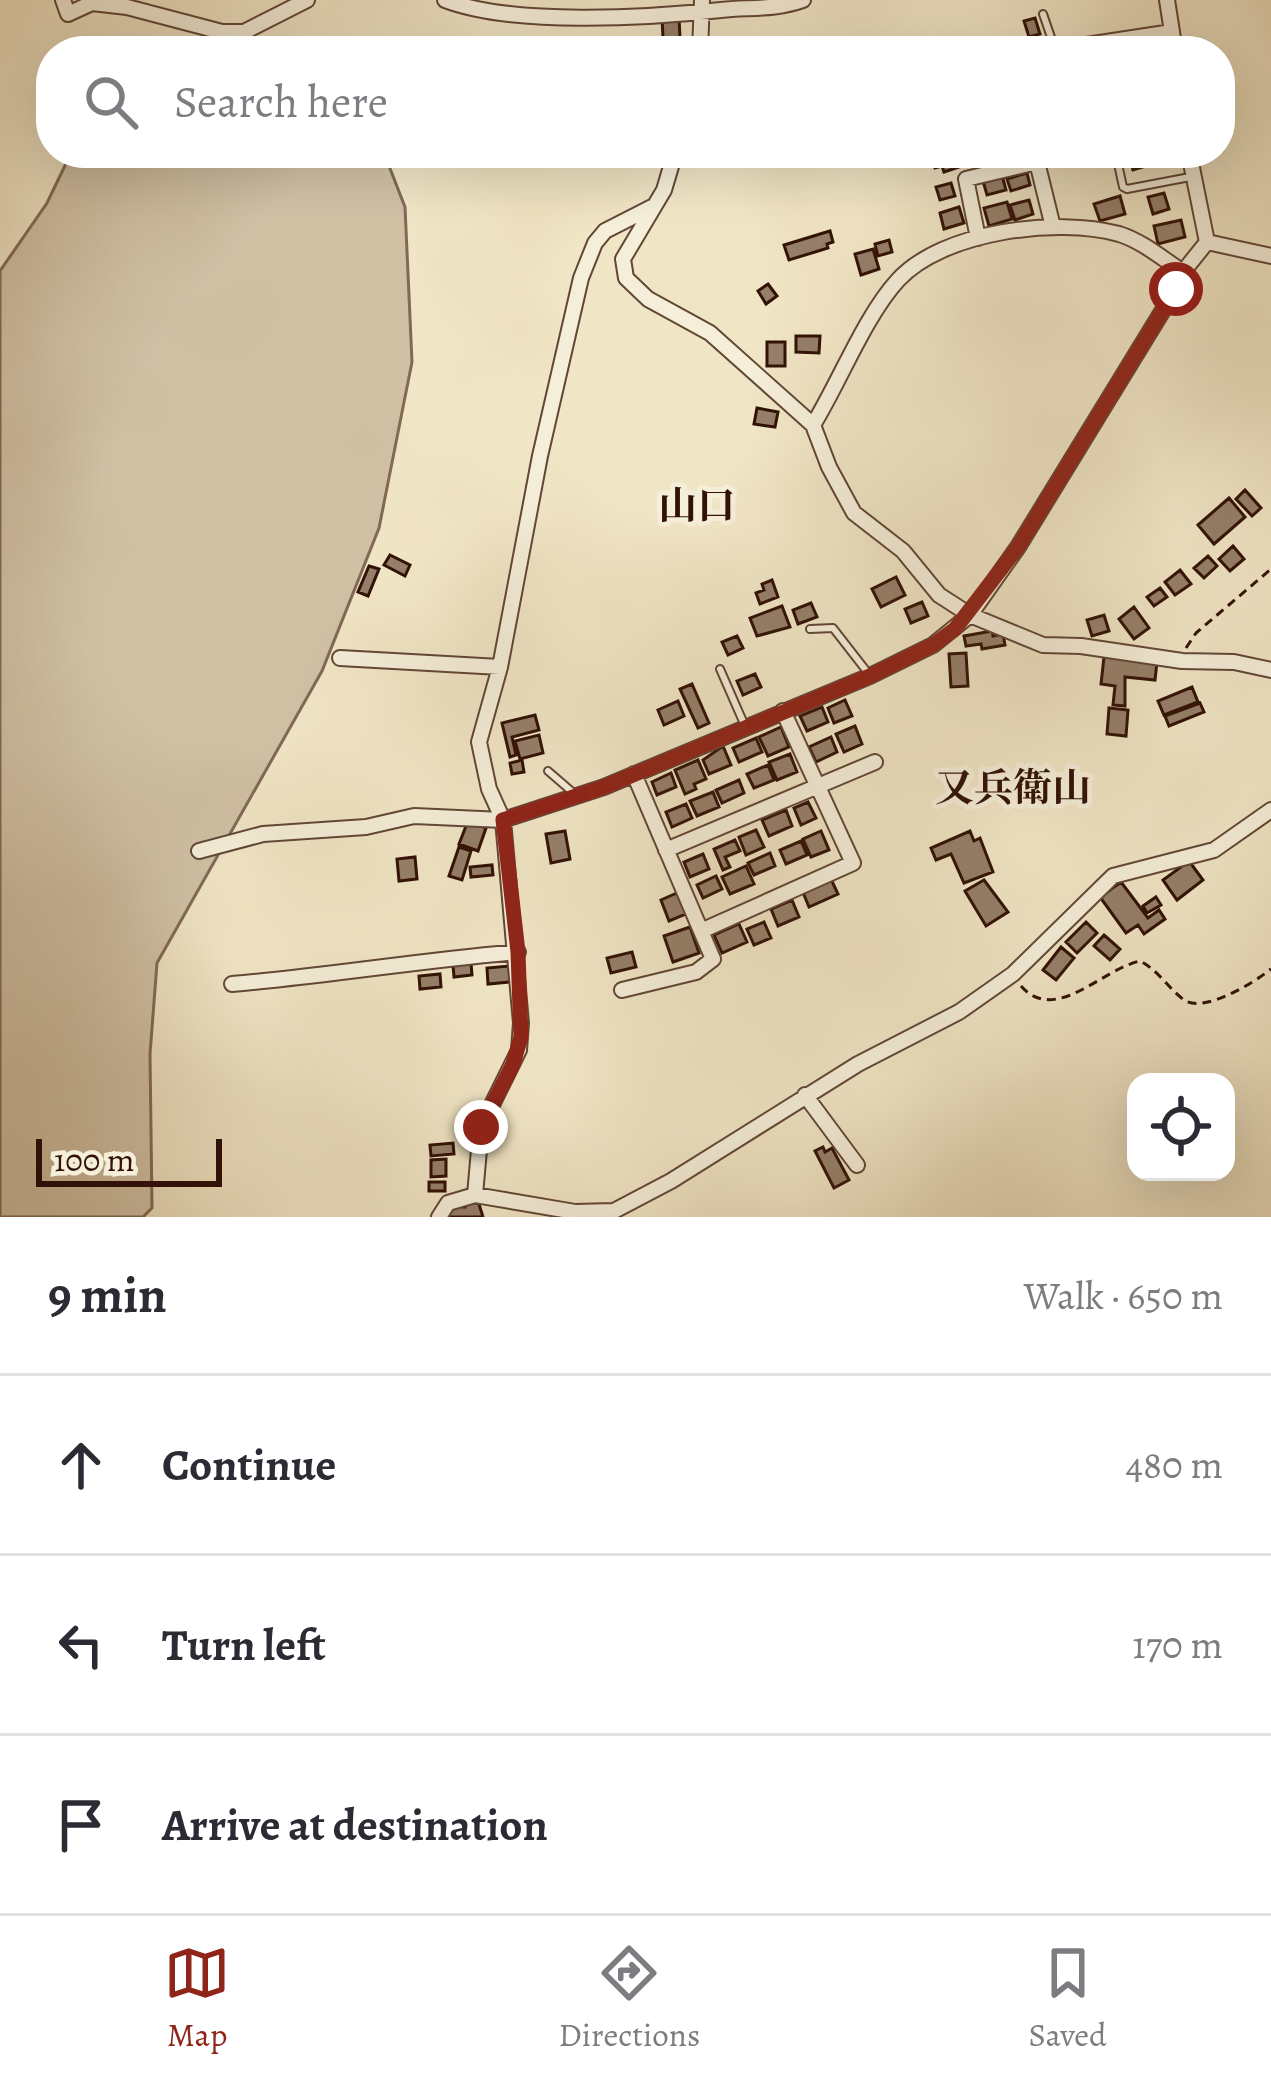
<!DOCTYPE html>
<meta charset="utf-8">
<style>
:root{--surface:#fff;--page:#f2f2f3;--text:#2b2b33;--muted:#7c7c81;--line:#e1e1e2;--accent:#8f2418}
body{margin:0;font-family:Alegreya,"Noto Serif JP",serif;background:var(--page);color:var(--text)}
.controls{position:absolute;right:36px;bottom:36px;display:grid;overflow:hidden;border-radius:24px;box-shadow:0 12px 48px #0002}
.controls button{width:108px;height:108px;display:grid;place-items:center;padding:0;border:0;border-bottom:3px solid var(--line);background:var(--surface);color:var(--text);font:60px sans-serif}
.scale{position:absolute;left:36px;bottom:30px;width:186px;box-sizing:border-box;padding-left:12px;border:6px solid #321106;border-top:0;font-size:33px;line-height:42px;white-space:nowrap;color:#321106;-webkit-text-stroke:9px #f5eed9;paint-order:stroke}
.stop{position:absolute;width:36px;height:36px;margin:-27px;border:9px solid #8f2418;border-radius:50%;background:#fff}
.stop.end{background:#8f2418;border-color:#fff;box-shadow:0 3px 12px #0008}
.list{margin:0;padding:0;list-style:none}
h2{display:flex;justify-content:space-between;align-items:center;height:156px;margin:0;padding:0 48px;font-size:51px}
h2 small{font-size:39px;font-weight:400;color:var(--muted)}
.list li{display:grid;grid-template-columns:78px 1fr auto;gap:36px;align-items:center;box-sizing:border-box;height:180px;padding:0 48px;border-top:3px solid var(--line)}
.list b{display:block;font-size:45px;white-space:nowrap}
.list em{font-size:39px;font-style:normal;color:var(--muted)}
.icon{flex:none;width:66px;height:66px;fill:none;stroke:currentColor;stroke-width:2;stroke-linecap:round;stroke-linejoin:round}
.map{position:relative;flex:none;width:1271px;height:1217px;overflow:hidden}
.search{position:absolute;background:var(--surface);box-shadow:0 12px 48px #0002;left:36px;right:36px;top:36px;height:132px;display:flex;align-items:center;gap:30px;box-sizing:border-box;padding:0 42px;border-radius:48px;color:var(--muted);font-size:45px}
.sheet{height:696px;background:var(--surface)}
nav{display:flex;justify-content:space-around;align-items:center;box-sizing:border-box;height:168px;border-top:3px solid var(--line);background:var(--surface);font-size:33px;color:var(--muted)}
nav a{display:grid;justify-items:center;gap:6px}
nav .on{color:var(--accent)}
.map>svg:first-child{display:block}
</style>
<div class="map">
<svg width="1271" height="1217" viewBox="0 0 1271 1217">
<rect width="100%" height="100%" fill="#f0e5c5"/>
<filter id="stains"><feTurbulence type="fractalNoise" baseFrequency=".00167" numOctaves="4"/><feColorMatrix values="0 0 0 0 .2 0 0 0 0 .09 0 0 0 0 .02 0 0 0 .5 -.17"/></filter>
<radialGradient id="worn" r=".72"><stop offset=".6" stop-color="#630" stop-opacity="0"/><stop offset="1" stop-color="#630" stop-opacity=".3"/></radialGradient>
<path fill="#d0c1a5" stroke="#816956" stroke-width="3" d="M302,40L313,51H197L220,43Z
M71,153H384L405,207L412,362L379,528L322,671L157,963L150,1054L152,1208L143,1217H0V271L47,203Z"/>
<path fill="#957f69" stroke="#321106" stroke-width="3" d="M662,17H679L680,38H663Z
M1035,18L1040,34L1029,37L1024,21Z
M1120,153H1149L1153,164L1133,170L1131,163L1124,165Z
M956,154L959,167L944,172L942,166L935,168L931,155Z
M1027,173L1030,185L1011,191L1007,179Z
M1002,175L1006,190L987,195L983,181Z
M951,183L955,196L940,200L936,187Z
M1164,193L1169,209L1153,214L1148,197Z
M1120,196L1125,214L1100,221L1094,204Z
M1029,200L1033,214L1015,220L1010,205Z
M1007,202L1012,219L989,226L984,208Z
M959,207L964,223L944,229L940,213Z
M1181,220L1185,237L1158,244L1154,226Z
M830,231L833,242L827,244L828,248L789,260L784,245Z
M889,240L892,252L878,256L875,244Z
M873,249L879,269L861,275L855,254Z
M768,284L777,296L766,304L758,291Z
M796,336H820L819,353L796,352Z
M767,342H785V366H767Z
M757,408L778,412L775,427L754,424Z
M1245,490L1261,508L1252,516L1236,499Z
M1229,498L1245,517L1214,544L1198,525Z
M1233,546L1244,559L1230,571L1219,559Z
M390,555L410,565L405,576L384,565Z
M1208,556L1217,566L1204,578L1194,568Z
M369,566L379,569L368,596L358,592Z
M1180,570L1191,584L1175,595L1165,582Z
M896,577L905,595L881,607L872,589Z
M772,580L778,597L760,604L756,593L764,590L762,584Z
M1160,588L1167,597L1154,606L1147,597Z
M922,602L928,616L911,623L905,609Z
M811,603L817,617L798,624L793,610Z
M782,606L790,627L757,636L750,618Z
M1134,607L1149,628L1134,639L1119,619Z
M1104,615L1109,631L1092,636L1087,620Z
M992,631L993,636L1003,634L1005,645L982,649L981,644L966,646L964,636Z
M737,636L743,648L728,655L722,642Z
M966,653L968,686L951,687L949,654Z
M1104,657L1157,662L1155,680L1125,677V706L1113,705L1115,686L1101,684Z
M755,674L761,687L743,695L737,681Z
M692,684L709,723L698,728L680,689Z
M1192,687L1198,702L1164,715L1158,701Z
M845,700L852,716L834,723L828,708Z
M678,701L684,716L664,725L658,710Z
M1200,703L1204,712L1169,726L1165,716Z
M822,707L828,722L807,731L800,716Z
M1109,708L1128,710L1126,736L1107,734Z
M535,715L539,730L512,737L516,755L510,757L502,723Z
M855,726L862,744L844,752L836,734Z
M781,727L789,747L768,756L759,737Z
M539,735L543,753L520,759L515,741Z
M831,737L837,752L816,762L809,747Z
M756,738L762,752L739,762L733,748Z
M723,746L731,765L709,774L703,760Z
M790,754L797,772L777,780L769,762Z
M522,760L524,772L512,774L510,763Z
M698,760L706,779L694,784L696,789L685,794L675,770Z
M768,765L774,780L754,788L747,774Z
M671,773L676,787L657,795L652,782Z
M739,780L744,793L722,803L716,790Z
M713,792L719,807L697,816L690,801Z
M808,802L816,818L801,825L794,808Z
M686,804L692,818L672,827L666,812Z
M786,810L792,826L769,836L762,820Z
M468,821L486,828L478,851L459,844Z
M756,830L764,847L746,855L739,837Z
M565,831L570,859L551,863L546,834Z
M821,831L829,850L811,857L803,839Z
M970,831L974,841L980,838L993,872L964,883L951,854L936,860L931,848Z
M735,840L740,851L725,857L730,867L723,870L714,849Z
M801,841L807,855L786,864L780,850Z
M459,847L471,851L462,880L449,876Z
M770,853L775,866L754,875L748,863Z
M703,854L709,869L690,877L684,862Z
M415,857L417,879L399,881L397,859Z
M1189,861L1203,880L1177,900L1163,880Z
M492,865L493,875L471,877L470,867Z
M746,866L754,884L730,894L722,877Z
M716,876L722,889L703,898L697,885Z
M830,877L838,894L809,907L802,890Z
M984,880L1008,912L986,926L965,891Z
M1121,882L1148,918L1159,910L1165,919L1144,934L1138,925L1126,933L1100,897Z
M677,893L686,914L669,921L661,900Z
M1156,897L1161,905L1147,913L1143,906Z
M792,900L799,917L778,926L771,909Z
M764,922L771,938L754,945L747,929Z
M1086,922L1097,933L1077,953L1066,942Z
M739,924L747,942L722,953L714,935Z
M690,927L699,953L673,962L664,936Z
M1104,935L1120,949L1110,960L1094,946Z
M1061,947L1074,958L1056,980L1043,970Z
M632,952L636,967L611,973L607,958Z
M471,963L472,975L454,977L453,965Z
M509,966L510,982L488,984L487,968Z
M440,974L441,987L420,989L419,976Z
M453,1143L454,1154L431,1156L430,1145Z
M823,1147L825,1152L832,1148L849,1180L834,1188L815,1151Z
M446,1159V1176L431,1177V1160Z
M429,1182H445V1191H429Z
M465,1200L478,1201L483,1217H448L449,1206L465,1207Z"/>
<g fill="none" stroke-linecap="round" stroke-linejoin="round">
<g stroke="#624636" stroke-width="10">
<path id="lane" d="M1043,14L1054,46
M1118,164L1123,187L1127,189L1190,177
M810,629L833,628L868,673
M720,669L745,726
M548,771L577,796"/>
</g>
<g stroke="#624636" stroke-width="18">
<path id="street" d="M63,0L68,14L92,3L127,7L222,32H244L307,0
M445,0C513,26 647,18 721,10C749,7 775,10 803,0
M1167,0L1175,51
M700,51L702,0
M1047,51L1172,32
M675,153L664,190L623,259L626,278L648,299L710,333L813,425L829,467L854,513L903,551L939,595L970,615L1043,645L1081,646L1182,661L1234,662L1271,670
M1189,153L1207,242
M978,238L966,179L1037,162L1053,227
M1207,242L1271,256
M813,425C840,381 865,316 898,280C943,231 1057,217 1119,234C1142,241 1163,259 1183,272
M340,658L500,667
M634,774L701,931L853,863L783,711
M666,850L875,762
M199,851L263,834L366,827L414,816L503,820L604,787L870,676L933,645L970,615L1018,547L1176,289L1183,272L1207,242
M232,984C327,976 422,960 518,952
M622,990L696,972L713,959L701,931
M805,1095L857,1165
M475,1195L481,1127L519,1050L521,1023L503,820L489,789L479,742L500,667L540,456L581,278L595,243L605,231L652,207
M439,1217L448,1203L475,1195L575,1212L614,1211L671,1181L858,1064L959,1012L1013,974L1113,876L1214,850L1271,810"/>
</g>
<path stroke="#321106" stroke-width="3" stroke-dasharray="9 6" stroke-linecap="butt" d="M1186,648L1196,633L1271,569
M1021,986C1055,1025 1102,969 1140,961C1158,970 1168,988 1184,1000C1204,1014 1255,982 1271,969"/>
<use href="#lane" stroke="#f5eed9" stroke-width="6"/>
<use href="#street" stroke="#f5eed9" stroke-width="14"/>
</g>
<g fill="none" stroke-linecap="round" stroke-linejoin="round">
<path stroke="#8f2418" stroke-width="15" d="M481,1127L513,1064L521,1037L518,952L503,820L604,787L870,676L933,645L955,629L1018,547L1176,289"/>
</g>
<g text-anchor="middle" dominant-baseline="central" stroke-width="10" stroke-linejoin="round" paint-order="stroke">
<g font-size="39" font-weight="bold" fill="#321106" stroke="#f5eed9">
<text x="697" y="505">山口</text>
<text x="1013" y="787">又兵衛山</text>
</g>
</g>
<rect width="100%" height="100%" filter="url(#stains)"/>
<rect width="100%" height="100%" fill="url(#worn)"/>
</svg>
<div class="controls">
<button><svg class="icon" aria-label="locate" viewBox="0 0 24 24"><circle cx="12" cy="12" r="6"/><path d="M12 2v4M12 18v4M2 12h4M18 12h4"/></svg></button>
</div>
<div class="scale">100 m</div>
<div class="stop" style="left:1176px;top:289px"></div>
<div class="stop end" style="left:481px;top:1127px"></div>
<div class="search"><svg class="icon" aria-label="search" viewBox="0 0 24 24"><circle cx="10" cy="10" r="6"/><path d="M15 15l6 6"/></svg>Search here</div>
</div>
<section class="sheet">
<h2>9 min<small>Walk · 650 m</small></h2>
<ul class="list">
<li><svg class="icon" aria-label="ahead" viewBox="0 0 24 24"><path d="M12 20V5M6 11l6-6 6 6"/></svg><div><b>Continue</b></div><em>480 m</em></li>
<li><svg class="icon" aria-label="left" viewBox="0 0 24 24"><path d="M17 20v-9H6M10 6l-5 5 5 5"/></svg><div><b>Turn left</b></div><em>170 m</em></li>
<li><svg class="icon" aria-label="arrive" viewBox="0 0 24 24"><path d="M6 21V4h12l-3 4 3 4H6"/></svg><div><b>Arrive at destination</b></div></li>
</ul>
</section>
<nav>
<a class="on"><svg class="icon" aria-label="map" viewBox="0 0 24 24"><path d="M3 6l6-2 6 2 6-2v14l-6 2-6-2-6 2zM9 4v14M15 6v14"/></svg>Map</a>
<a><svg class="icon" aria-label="directions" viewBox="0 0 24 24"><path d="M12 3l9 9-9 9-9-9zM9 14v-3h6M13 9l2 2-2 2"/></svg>Directions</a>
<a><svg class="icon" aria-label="saved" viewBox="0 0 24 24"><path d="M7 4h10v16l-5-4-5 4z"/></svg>Saved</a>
</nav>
